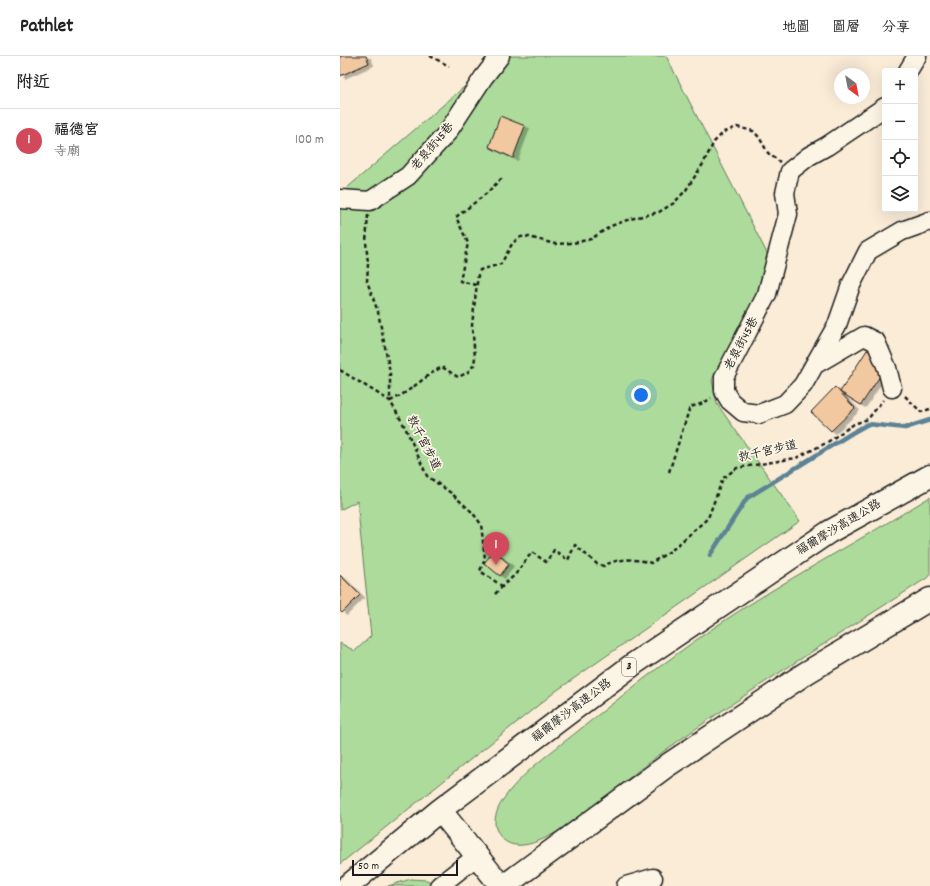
<!DOCTYPE html>
<html lang="zh-TW">
<meta charset="utf-8">
<style>
:root{--surface:#fff;--page:#f6f6f6;--text:#222;--muted:#767676;--line:#e0e0e0;--accent:#d1495b}
body{margin:0;font-family:Dekko,"LXGW WenKai TC",sans-serif;background:var(--page);color:var(--text)}
.controls{position:absolute;right:12px;top:12px;display:grid;overflow:hidden;border-radius:4px;box-shadow:0 4px 16px #0002}
.controls button{width:36px;height:36px;display:grid;place-items:center;padding:0;border:0;border-bottom:1px solid var(--line);background:var(--surface);color:var(--text);font:20px sans-serif}
.compass{position:absolute;left:494px;top:12px;width:36px;height:36px;border-radius:50%;background:var(--surface);box-shadow:0 4px 16px #0002;rotate:148deg}
.scale{position:absolute;left:12px;bottom:10px;width:106px;box-sizing:border-box;padding-left:4px;border:2px solid #1c1c1c;border-top:0;font-size:11px;line-height:14px;white-space:nowrap;color:#1c1c1c;-webkit-text-stroke:3px #fcf5e5;paint-order:stroke}
.you{position:absolute;left:301px;top:339px;width:14px;height:14px;margin:-10px;border:3px solid #fff;border-radius:50%;background:#1a73e8;box-shadow:0 0 0 6px #1a73e833}
.badge{display:grid;place-items:center;width:26px;height:26px;border-radius:50%;background:var(--accent);color:#fff;font-size:13px;font-weight:700}
.pin{position:absolute;translate:-50% -33px;filter:drop-shadow(0 1px 2px #0008)}
.pin::after{content:'';position:absolute;top:21px;width:14px;height:12px;background:inherit;clip-path:polygon(0 0,100% 0,50% 100%)}
.list{margin:0;padding:0;list-style:none}
h2{display:flex;justify-content:space-between;align-items:center;height:52px;margin:0;padding:0 16px;font-size:17px}
h2 small{font-size:13px;font-weight:400;color:var(--muted)}
.list li{display:grid;grid-template-columns:26px 1fr auto;gap:12px;align-items:center;box-sizing:border-box;height:64px;padding:0 16px;border-top:1px solid var(--line)}
.list b{display:block;font-size:15px;white-space:nowrap}
.list p{margin:0;font-size:13px;white-space:nowrap;color:var(--muted)}
.list em{font-size:13px;font-style:normal;color:var(--muted)}
.icon{flex:none;width:22px;height:22px;fill:none;stroke:currentColor;stroke-width:2;stroke-linecap:round;stroke-linejoin:round}
.map{position:relative;flex:none;width:590px;height:830px;overflow:hidden}
header{display:flex;align-items:center;gap:24px;box-sizing:border-box;height:56px;padding:0 20px;background:var(--surface);border-bottom:1px solid var(--line)}
header strong{font-size:19px}
nav{display:flex;gap:22px;margin-inline-start:auto;font-size:14px}
main{display:flex}
aside{flex:1;background:var(--surface)}
.map>svg:first-child{display:block}
</style>
<header>
<strong>Pathlet</strong>
<nav><a>地圖</a><a>圖層</a><a>分享</a></nav>
</header>
<main>
<aside>
<h2>附近<small></small></h2>
<ul class="list">
<li><span class="badge">1</span><div><b>福德宮</b><p>寺廟</p></div><em>100 m</em></li>
</ul>
</aside>
<div class="map">
<svg width="590" height="830" viewBox="0 0 590 830">
<defs>
<filter id="shadow"><feDropShadow dx="4.5" dy="2.5" stdDeviation="0" flood-color="#0004"/></filter>
</defs>
<rect width="100%" height="100%" fill="#faecd7"/>
<filter id="ink" filterUnits="userSpaceOnUse"><feTurbulence type="fractalNoise" baseFrequency=".025" numOctaves="2"/><feDisplacementMap in="SourceGraphic" scale="8" xChannelSelector="R" yChannelSelector="G"/><feConvolveMatrix kernelMatrix="1 2 1 2 8 2 1 2 1" color-interpolation-filters="sRGB"/></filter>
<g filter="url(#ink)">
<path fill="#acdb9b" stroke="#647c5c" d="M160,0H326L432,207L372,324L377,348L460,465L216,635L0,808V587L15,595L31,580L17,445L0,454V138Z
M590,441V520C502,577 412,632 327,693C291,718 260,749 223,772C206,783 170,803 157,775C142,743 216,693 238,675C282,640 325,605 372,573C442,525 518,486 590,441Z
M71,823L87,824L97,830H48Z"/>
<g fill="none" stroke-linecap="round" stroke-linejoin="round">
<path stroke="#5c8295" stroke-width="4.5" d="M370,499L407,442L512,377L528,368L565,372L590,364"/>
</g>
<path fill="#f2c8a1" stroke="#1c1c1c" filter="url(#shadow)" d="M0,0H26L29,7L0,20Z
M160,60L185,70L173,102L149,91Z
M527,294L539,300L544,314L521,349L500,336Z
M495,331L515,352L491,375L471,356Z
M154,495L169,508L160,520L144,507Z
M0,519L20,539L2,557L0,555Z"/>
<g fill="none" stroke-linecap="round" stroke-linejoin="round">
<g stroke="#1c1c1c" stroke-width="21">
<path id="minor" d="M568,15L577,0
M545,51L487,90L469,100L450,115L445,137L448,158L427,238L384,321V335L390,345L403,356L419,358L445,348L463,329L497,269L511,229L528,195L562,175L590,165
M0,143L30,145L68,120L107,77L143,22L160,0
M476,308L524,280L536,286L547,312L552,332
M99,830L137,800
M286,830L313,822"/>
</g>
<g stroke="#1c1c1c" stroke-width="25">
<path id="highway" d="M100,754L161,830
M8,830L100,754L295,607L489,476L590,420
M164,830L328,709L466,617L590,543"/>
</g>
<path stroke="#1c1c1c" stroke-width="2.5" stroke-dasharray="4 3" stroke-linecap="butt" d="M90,0L109,10
M28,159L26,186L28,208L27,225L38,256L50,316V345
M136,229L120,225L128,187L116,161L147,137L162,122
M0,314L50,345L65,371L87,420L111,437L132,456L141,468L145,503L140,515L162,530L175,519L192,496L206,506L214,494L228,504L235,489L257,508L264,510C278,501 296,503 311,507L332,494L368,462L383,422L397,412L456,402L486,387L514,368L528,363L543,344
M565,340L581,356L590,353
M50,345C69,337 83,321 102,311L118,321L127,317L134,309L135,301L132,269L138,219L140,214L161,208L172,188L178,182L185,180L215,188L233,187L251,183L271,170L290,163L319,156L334,147L346,134L363,108L374,86L384,76L397,71L413,75L419,81L428,97L440,106
M329,416L350,351L364,347L371,342
M155,538L163,530"/>
<use href="#minor" stroke="#fcf5e5" stroke-width="18"/>
<use href="#highway" stroke="#fcf5e5" stroke-width="22"/>
</g>
</g>
<g text-anchor="middle" dominant-baseline="central" stroke-width="3.5" stroke-linejoin="round" paint-order="stroke">
<rect fill="#fcf5e5" stroke="#5f5d58" stroke-width="1" x="282" y="602" width="14" height="18" rx="3"/>
<g font-size="11" font-weight="bold" fill="#1c1c1c">
<text x="289" y="611">3</text>
</g>
<g font-size="12" fill="#1c1c1c" stroke="#fcf5e5">
<text transform="translate(93 91) rotate(-50)">老泉街45巷</text>
<text transform="translate(402 288) rotate(-62)">老泉街45巷</text>
<text transform="translate(83 387) rotate(63)">救千宮步道</text>
<text transform="translate(428 396) rotate(-13)">救千宮步道</text>
<text transform="translate(499 472) rotate(-31)">福爾摩沙高速公路</text>
<text transform="translate(232 655) rotate(-37)">福爾摩沙高速公路</text>
</g>
</g>
</svg>
<div class="controls">
<button>+</button>
<button>−</button>
<button><svg class="icon" aria-label="locate" viewBox="0 0 24 24"><circle cx="12" cy="12" r="6"/><path d="M12 2v4M12 18v4M2 12h4M18 12h4"/></svg></button>
<button><svg class="icon" aria-label="layers" viewBox="0 0 24 24"><path d="M12 4l9 5-9 5-9-5zM3 14l9 5 9-5"/></svg></button>
</div>
<svg class="compass" viewBox="-18 -18 36 36"><path d="M0-13l5 13h-10z" fill="#e53935"/><path d="M0 13l5-13h-10z" fill="#767676"/></svg>
<div class="scale">50 m</div>
<div class="you"></div>
<div class="pin badge" style="left:156px;top:509px">1</div>
</div>
</main>
